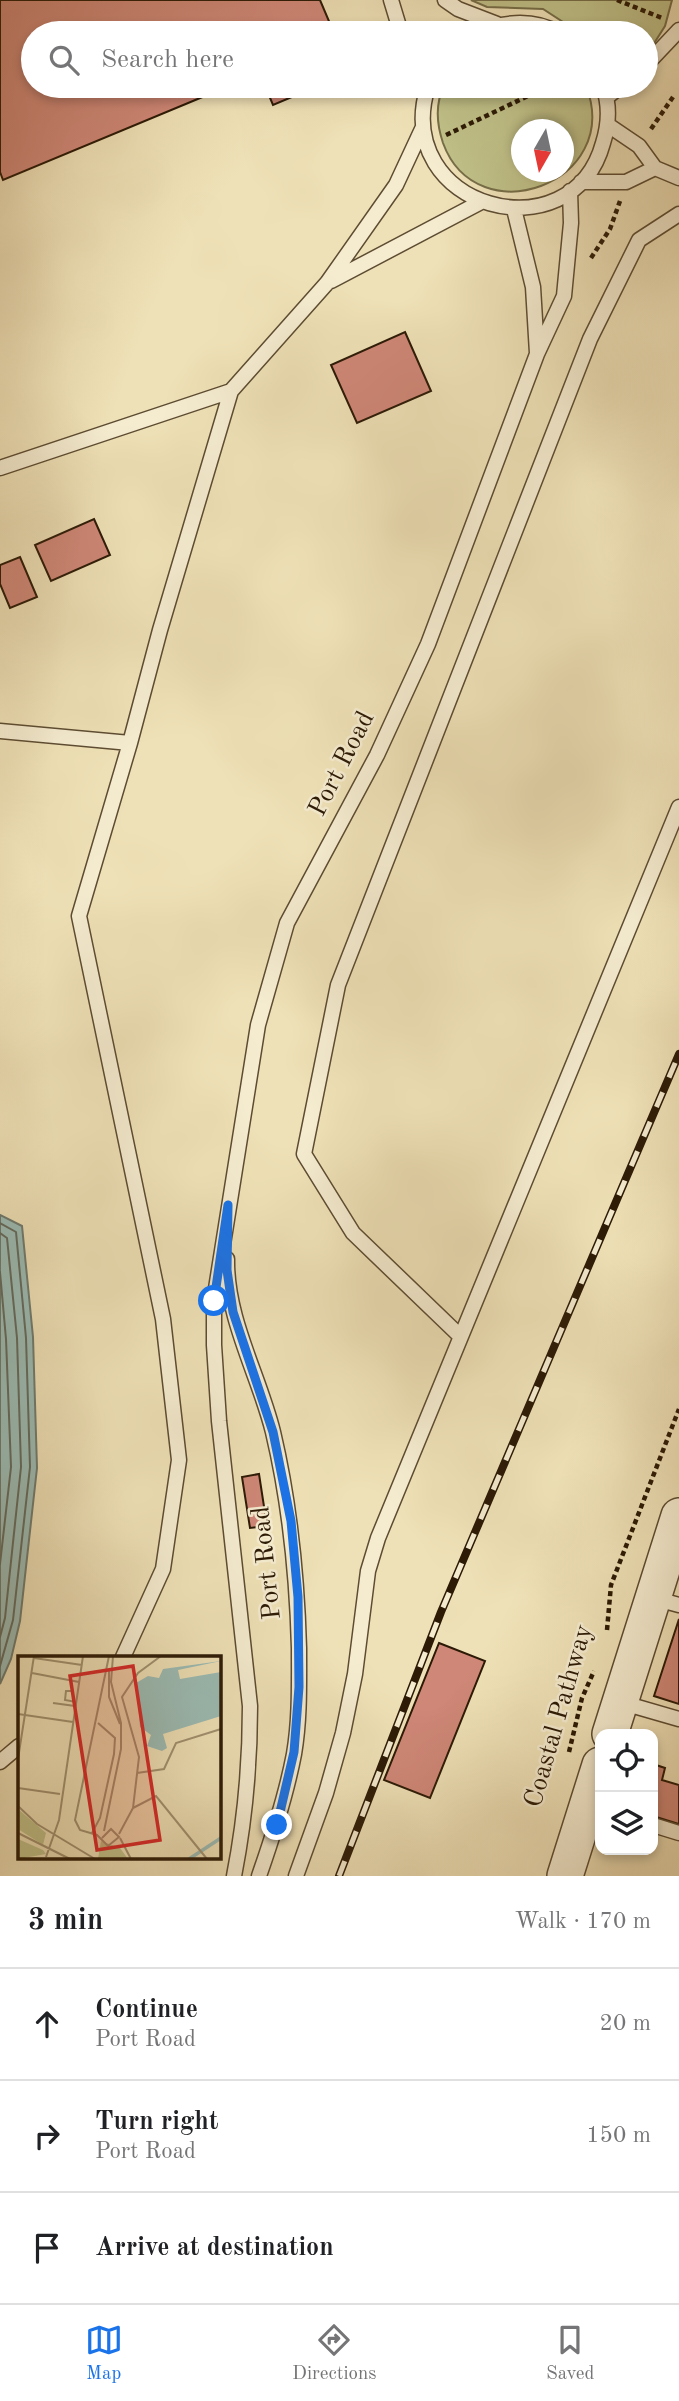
<!DOCTYPE html>
<meta charset="utf-8">
<style>
:root{--surface:#fff;--page:#f2f2f2;--text:#202124;--muted:#757577;--line:#e0e0e0;--accent:#1a73e8}
body{margin:0;font-family:"Old Standard TT",serif;background:var(--page);color:var(--text)}
.controls{position:absolute;right:21px;bottom:21px;display:grid;overflow:hidden;border-radius:14px;box-shadow:0 4px 10px #0003}
.controls button{width:63px;height:63px;display:grid;place-items:center;padding:0;border:0;border-bottom:2px solid var(--line);background:var(--surface);color:var(--text);font:35px sans-serif}
.compass{position:absolute;left:511px;top:119px;width:63px;height:63px;border-radius:50%;background:var(--surface);box-shadow:0 4px 10px #0003;rotate:189deg}
.stop{position:absolute;width:21px;height:21px;margin:-16px;border:5px solid #1a73e8;border-radius:50%;background:#fff}
.stop.end{background:#1a73e8;border-color:#fff;box-shadow:0 2px 7px #0008}
.list{margin:0;padding:0;list-style:none}
h2{display:flex;justify-content:space-between;align-items:center;height:91px;margin:0;padding:0 28px;font-size:30px}
h2 small{font-size:23px;font-weight:400;color:var(--muted)}
.list li{display:grid;grid-template-columns:46px 1fr auto;gap:21px;align-items:center;box-sizing:border-box;height:112px;padding:0 28px;border-top:2px solid var(--line)}
.list b{display:block;font-size:26px;white-space:nowrap}
.list p{margin:0;font-size:23px;white-space:nowrap;color:var(--muted)}
.list em{font-size:23px;font-style:normal;color:var(--muted)}
.icon{flex:none;width:38px;height:38px;fill:none;stroke:currentColor;stroke-width:2;stroke-linecap:round;stroke-linejoin:round}
.map{position:relative;flex:none;width:679px;height:1876px;overflow:hidden}
.search{position:absolute;background:var(--surface);box-shadow:0 4px 10px #0003;left:21px;right:21px;top:21px;height:77px;display:flex;align-items:center;gap:18px;box-sizing:border-box;padding:0 24px;border-radius:38px;color:var(--muted);font-size:26px}
.sheet{height:427px;background:var(--surface)}
nav{display:flex;justify-content:space-around;align-items:center;box-sizing:border-box;height:98px;border-top:2px solid var(--line);background:var(--surface);font-size:19px;color:var(--muted)}
nav a{display:grid;justify-items:center;gap:4px}
nav .on{color:var(--accent)}
.map>svg:first-child{display:block}
</style>
<div class="map">
<svg width="679" height="1876" viewBox="0 0 679 1876">
<rect width="100%" height="100%" fill="#efe1b7"/>
<filter id="stains"><feTurbulence type="fractalNoise" baseFrequency=".00286" numOctaves="4"/><feColorMatrix values="0 0 0 0 .2 0 0 0 0 .09 0 0 0 0 .02 0 0 0 .5 -.17"/></filter>
<radialGradient id="worn" r=".72"><stop offset=".6" stop-color="#630" stop-opacity="0"/><stop offset="1" stop-color="#630" stop-opacity=".3"/></radialGradient>
<path fill="#c0c189" stroke="#766e48" stroke-width="2" fill-rule="evenodd" d="M471,0H672L665,26L646,56V33H580L543,9L487,7Z
M444,86H586C624,183 477,236 443,143C437,125 435,104 444,86ZM522,130H564V172H522Z"/>
<path fill="#9bbcb5" stroke="#6f7b6f" stroke-width="2" d="M0,1215L22,1226L33,1337L37,1468L20,1621L11,1659L0,1684Z"/>
<g fill="none" stroke-linecap="round" stroke-linejoin="round">
<path stroke="#646b5e" stroke-width="2" d="M0,1223L16,1232L26,1338L30,1467L13,1620L0,1666
M0,1233L7,1238L17,1338L21,1467L5,1618L0,1637
M0,1272L6,1339L11,1467L0,1564"/>
</g>
<path fill="#cf8777" stroke="#2c1a06" stroke-width="2" d="M0,0H320L334,33H33V86H229L3,180L0,172Z
M265,86H318L273,105Z
M405,332L431,391L357,423L331,365Z
M94,519L110,555L51,581L35,545Z
M20,557L37,597L10,608L0,584V565Z
M259,1474L267,1526L250,1528L242,1477Z
M679,1619V1704L654,1696Z
M439,1643L485,1661L430,1798L384,1780Z
M653,1764L665,1768L662,1780L679,1785V1824L653,1816Z"/>
<g fill="none" stroke-linecap="round" stroke-linejoin="round">
<g stroke="#5d4c32" stroke-width="17">
<path id="service" d="M391,0L401,33
M445,0L458,9L497,24
M472,33C500,23 531,17 558,33
M646,65L679,30
M428,86C390,209 572,257 603,143C609,124 610,105 603,86
M607,97L621,86
M608,125L639,146L655,168L679,178
M581,182H626L655,168
M514,209L533,287L537,353
M331,281L481,202
M0,468L231,391
M0,731L130,743
M227,1259C226,1319 259,1375 273,1432C290,1504 297,1575 299,1648C299,1683 300,1719 294,1754C286,1796 273,1836 259,1876
M460,1336L353,1233L304,1154L338,985L590,339L639,240L679,214
M653,1598L679,1605
M123,1657L163,1569L179,1460L163,1319L79,916L130,743L160,630L231,391L327,283L396,185L423,127
M620,1702L679,1719
M0,1762L19,1746
M653,1825L679,1833
M234,1876C245,1820 250,1763 250,1706L219,1421L214,1345V1301L258,1025L287,923L377,755L428,644L537,354L564,296L571,223L570,191
M296,1876L326,1793L343,1733L355,1674L368,1571L378,1538L679,807"/>
</g>
<g stroke="#5d4c32" stroke-width="38">
<path id="tertiary" d="M610,1734L679,1516
M565,1876L600,1765"/>
</g>
<path stroke="#2c1a06" stroke-width="4.5" stroke-dasharray="5 3.5" stroke-linecap="butt" d="M617,0L662,18
M651,129L673,97
M446,135L549,86
M591,258L610,229L620,201
M607,1630L611,1585L679,1409
M569,1752L582,1698L594,1671"/>
<use href="#service" stroke="#f5ecd0" stroke-width="14"/>
<use href="#tertiary" stroke="#f5ecd0" stroke-width="35"/>
<g stroke="#2c1a06" stroke-width="8">
<path id="rail" d="M339,1876L441,1612L679,1054"/>
</g>
<use href="#rail" stroke="#f5ecd0" stroke-width="5" stroke-dasharray="16" stroke-linecap="butt"/>
</g>
<g fill="none" stroke-linecap="round" stroke-linejoin="round">
<path stroke="#1a73e8" stroke-width="9" d="M214,1301L228,1205L227,1270L233,1312L273,1432L291,1521L298,1597L299,1687L294,1752L277,1825"/>
</g>
<g text-anchor="middle" dominant-baseline="central" stroke-width="5" stroke-linejoin="round" paint-order="stroke">
<g font-size="26" fill="#2c1a06" stroke="#f5ecd0">
<text transform="translate(342 764) rotate(-63)">Port Road</text>
<text transform="translate(267 1563) rotate(-96)">Port Road</text>
<text transform="translate(559 1716) rotate(-74)">Coastal Pathway</text>
</g>
</g>
<g transform="translate(18 1656)">
<rect width="203" height="203" fill="#efe1b7"/>
<path d="M0,153L28,177L25,189L0,173ZM0,183L25,194L28,198L0,203ZM83,185L102,192L110,203H80Z" fill="#c0c189"/>
<path d="M203,5V60L145,78L149,92L144,95L129,90L133,79L122,71L118,27L130,20L141,22L145,13Z" fill="#9bbcb5"/>
<path d="M203,5V16L162,23L160,14Z" fill="#efe1b7"/>
<path fill="none" stroke="#9bbcb5" stroke-width="3.5" d="M171,203L203,182"/>
<path fill="none" stroke="#a19170" stroke-width="2" d="M16,2L64,9M91,13V41L102,68M14,17L61,26M53,35H48L47,44L58,46M35,47L57,50M0,58L55,66M0,103L16,0M119,117L146,113L158,87L203,73M0,132L42,138M0,150L19,168L77,203M115,152L138,140L189,203M86,175L103,93V67L93,26L95,0M0,177L52,203M74,177L82,162L96,98L97,82L80,67M101,178L115,152L121,101L104,41L120,17L143,0M84,182L93,173L101,181L90,190L79,179L62,174L57,164L91,0M102,182L113,203M28,201L41,164L65,0"/>
<path fill="#d62828" fill-opacity="0.15" stroke="#d62828" stroke-width="3.5" d="M115,10L142,184L79,194L52,20Z"/>
<rect width="203" height="203" fill="none" stroke="#2c1a06" stroke-width="3.5"/>
</g>
<rect width="100%" height="100%" filter="url(#stains)"/>
<rect width="100%" height="100%" fill="url(#worn)"/>
</svg>
<div class="controls">
<button><svg class="icon" aria-label="locate" viewBox="0 0 24 24"><circle cx="12" cy="12" r="6"/><path d="M12 2v4M12 18v4M2 12h4M18 12h4"/></svg></button>
<button><svg class="icon" aria-label="layers" viewBox="0 0 24 24"><path d="M12 4l9 5-9 5-9-5zM3 14l9 5 9-5"/></svg></button>
</div>
<svg class="compass" viewBox="-18 -18 36 36"><path d="M0-13l5 13h-10z" fill="#e53935"/><path d="M0 13l5-13h-10z" fill="#757577"/></svg>
<div class="stop" style="left:214px;top:1301px"></div>
<div class="stop end" style="left:277px;top:1825px"></div>
<div class="search"><svg class="icon" aria-label="search" viewBox="0 0 24 24"><circle cx="10" cy="10" r="6"/><path d="M15 15l6 6"/></svg>Search here</div>
</div>
<section class="sheet">
<h2>3 min<small>Walk · 170 m</small></h2>
<ul class="list">
<li><svg class="icon" aria-label="ahead" viewBox="0 0 24 24"><path d="M12 20V5M6 11l6-6 6 6"/></svg><div><b>Continue</b><p>Port Road</p></div><em>20 m</em></li>
<li><svg class="icon" aria-label="right" viewBox="0 0 24 24"><path d="M7 20v-9h11M14 6l5 5-5 5"/></svg><div><b>Turn right</b><p>Port Road</p></div><em>150 m</em></li>
<li><svg class="icon" aria-label="arrive" viewBox="0 0 24 24"><path d="M6 21V4h12l-3 4 3 4H6"/></svg><div><b>Arrive at destination</b></div></li>
</ul>
</section>
<nav>
<a class="on"><svg class="icon" aria-label="map" viewBox="0 0 24 24"><path d="M3 6l6-2 6 2 6-2v14l-6 2-6-2-6 2zM9 4v14M15 6v14"/></svg>Map</a>
<a><svg class="icon" aria-label="directions" viewBox="0 0 24 24"><path d="M12 3l9 9-9 9-9-9zM9 14v-3h6M13 9l2 2-2 2"/></svg>Directions</a>
<a><svg class="icon" aria-label="saved" viewBox="0 0 24 24"><path d="M7 4h10v16l-5-4-5 4z"/></svg>Saved</a>
</nav>
